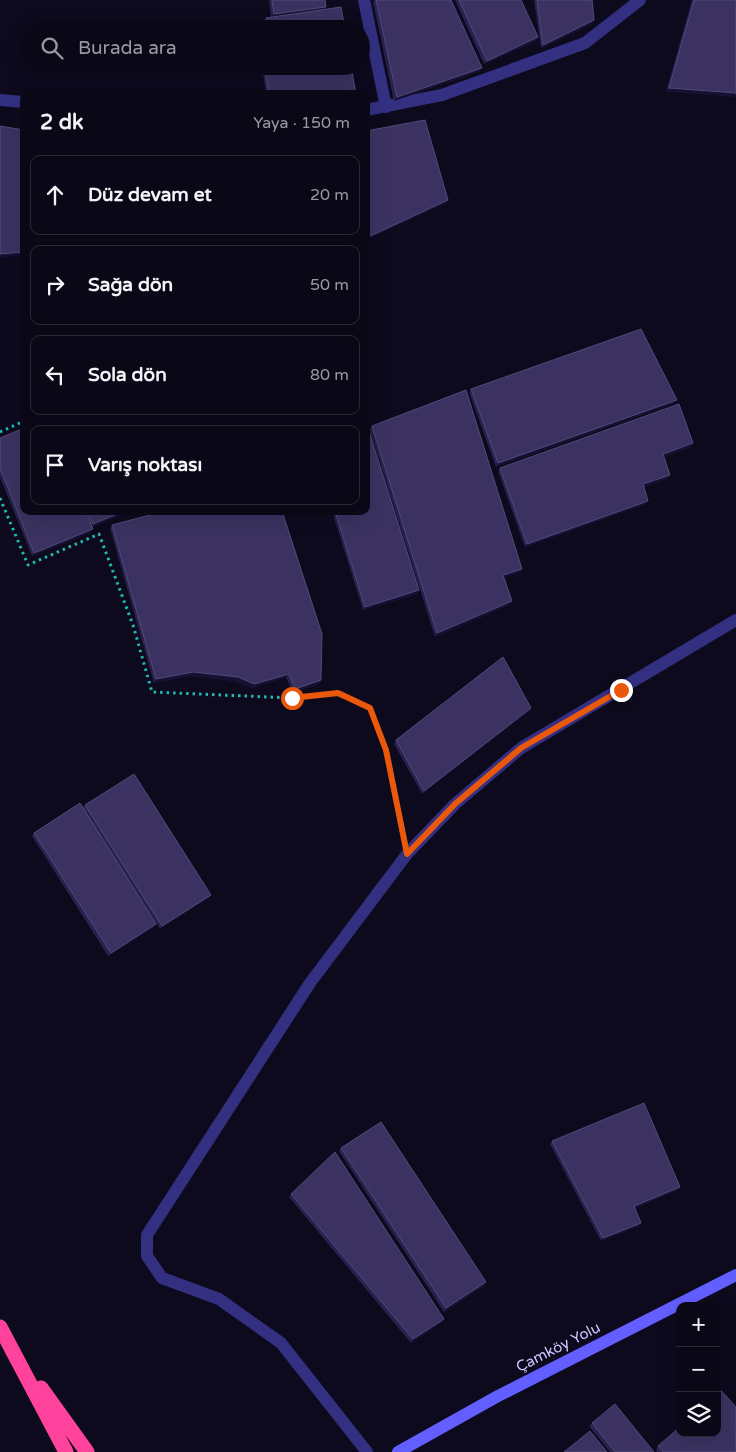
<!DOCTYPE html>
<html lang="tr">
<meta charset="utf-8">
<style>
:root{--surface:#0a0816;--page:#13111f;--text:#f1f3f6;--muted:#999aa1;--line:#2a2935}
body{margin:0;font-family:"Varela Round",sans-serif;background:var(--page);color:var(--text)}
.controls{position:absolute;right:15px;bottom:15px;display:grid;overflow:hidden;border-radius:10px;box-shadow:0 5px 20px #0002}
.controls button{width:45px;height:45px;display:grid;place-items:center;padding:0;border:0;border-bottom:1px solid var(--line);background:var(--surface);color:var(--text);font:25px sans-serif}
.stop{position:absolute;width:15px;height:15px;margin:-11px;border:4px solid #ea580c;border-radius:50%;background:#fff}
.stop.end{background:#ea580c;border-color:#fff;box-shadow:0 1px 5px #0008}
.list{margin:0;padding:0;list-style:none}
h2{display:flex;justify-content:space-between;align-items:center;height:65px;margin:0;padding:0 20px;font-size:21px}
h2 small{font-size:16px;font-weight:400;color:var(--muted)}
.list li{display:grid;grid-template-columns:32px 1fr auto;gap:15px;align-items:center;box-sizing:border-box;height:80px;margin:0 10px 10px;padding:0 10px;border:1px solid var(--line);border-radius:10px}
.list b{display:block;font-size:19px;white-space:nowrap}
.list em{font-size:16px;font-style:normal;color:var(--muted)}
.icon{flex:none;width:28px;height:28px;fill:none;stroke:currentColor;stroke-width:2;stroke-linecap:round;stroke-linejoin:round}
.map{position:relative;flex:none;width:736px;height:1452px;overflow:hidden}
.search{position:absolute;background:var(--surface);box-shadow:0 5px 20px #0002;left:20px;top:20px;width:350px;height:55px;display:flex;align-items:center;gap:12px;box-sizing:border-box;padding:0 18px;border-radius:28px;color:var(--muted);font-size:19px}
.panel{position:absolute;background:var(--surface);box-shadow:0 5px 20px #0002;left:20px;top:90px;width:350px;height:425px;border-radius:10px}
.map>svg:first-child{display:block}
</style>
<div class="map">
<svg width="736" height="1452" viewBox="0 0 736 1452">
<rect width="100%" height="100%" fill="#0d0a1e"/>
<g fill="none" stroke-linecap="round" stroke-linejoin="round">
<path stroke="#21b9b0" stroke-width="3" stroke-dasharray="2.5 4" stroke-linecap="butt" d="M0,432L24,421
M0,498L28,565L99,534L133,625L152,692L292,698L338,693L370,708L386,750L403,834"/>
<path stroke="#333082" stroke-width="12" d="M364,0L386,107
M0,100L24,102
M366,110L442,95L585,43L640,0
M367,1452L281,1343L219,1299L162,1278L147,1256V1235L310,983L407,854L455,804L521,748L736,620"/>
<path stroke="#635eff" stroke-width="12" d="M398,1452L498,1396L736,1275"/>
<path stroke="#ff429c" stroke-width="15" d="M0,1327L66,1452
M41,1388L87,1452"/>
</g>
<path fill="#29214e" d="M269,0H325L324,10L345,29H265L264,22L266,18H271Z
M375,0H451L480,71L394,101L373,2Z
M455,0H521L538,37L536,41L484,64Z
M534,0H592L594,20L592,24L541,48Z
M692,0H736L666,92Z
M262,66H351L356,94H266Z
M471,389L675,403L496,467L469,392Z
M372,426L522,569L520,572L504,577L512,601L509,605L435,637L370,430Z
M0,438L24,511H130L92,527L90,533L32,556L0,477Z
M691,447L664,456L670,475L668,478L644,487L646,504L525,547L498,471L500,468Z
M332,511H366L417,594L363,610Z
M112,525L319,684L292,692L286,677L252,688L235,681L190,676L154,683L110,528Z
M531,708L529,711L422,794L394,744L396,740Z
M85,805L211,895L208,898L160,929L123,872L156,924L154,927L108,956L32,836L34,833L83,808Z
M552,1141L677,1190L635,1208L639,1226L601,1241L550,1144Z
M341,1148L484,1286L444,1312L339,1151Z
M291,1194L442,1322L411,1343L289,1197Z
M680,1410V1422L675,1416Z
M592,1423L654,1452H610L589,1426Z
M658,1446L736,1452H657L656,1450Z"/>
<path fill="#171033" d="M326,7L324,10L271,18L274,14Z
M594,20L592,24L541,48L543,45Z
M538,37L536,41L484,64L487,61Z
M482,68L480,71L394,101L397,97Z
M669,88L736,93V97L666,92Z
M448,200L446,203L366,240V238Z
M24,252V255L0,258V254Z
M677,400L675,403L496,467L498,463Z
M693,443L691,447L661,458L663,454Z
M670,475L668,478L640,488L643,484Z
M648,501L646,504L525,547L527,544Z
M124,511H130L91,527L93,524Z
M93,529L90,533L32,556L34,553Z
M522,569L520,572L501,578L503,575Z
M419,590L417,594L363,610L365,607Z
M512,601L509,605L435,637L437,633Z
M193,672L289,674L286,677L252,688L235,681L190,676L154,683L156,679Z
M321,680L319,684L292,692L295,689Z
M531,708L529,711L422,794L424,791Z
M211,895L208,898L160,929L162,926Z
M156,924L154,927L108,956L111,953Z
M680,1187L677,1190L631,1209L634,1206Z
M641,1223L639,1226L601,1241L603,1238Z
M486,1282L484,1286L444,1312L446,1308Z
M444,1319L442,1322L411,1343L413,1339Z"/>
<path fill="#3b3261" stroke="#524a7a" d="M272,0H325L326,7L274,14Z
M376,0H451L482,68L397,97Z
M459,0H521L538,37L487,61Z
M537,0H592L594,20L543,45Z
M694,0H736V93L669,88Z
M341,7L345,29H268L266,18Z
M264,66H351L356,94H269Z
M425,120L448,200L366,238V131Z
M0,126L24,130V252L0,254Z
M641,329L677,400L498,463L471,389Z
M466,390L522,569L503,575L512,601L437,633L372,426Z
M679,404L693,443L663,454L670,475L643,484L648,501L527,544L500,468Z
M24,428V511H86L93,529L34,553L0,468V438Z
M369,431L419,590L365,607L335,511H366V432Z
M88,511H124L93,524Z
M159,511H282L322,634L321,680L295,689L289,674L254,684L238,677L193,672L156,679L112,525L150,515Z
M503,657L531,708L424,791L396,740Z
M134,774L211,895L162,926L85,805Z
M80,803L156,924L111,953L34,833Z
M644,1103L680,1187L634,1206L641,1223L603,1238L552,1141Z
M381,1122L486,1282L446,1308L341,1148Z
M335,1152L444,1319L413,1339L291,1194Z
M717,1386L736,1407V1452H663L658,1446L680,1427V1433H717Z
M615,1404L654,1452H615L592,1423Z
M590,1431L607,1452H564Z"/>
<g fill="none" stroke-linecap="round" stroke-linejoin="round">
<path stroke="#ea580c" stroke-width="6" d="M292,698L338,693L370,708L386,750L407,854L455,804L521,748L621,690"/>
</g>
<g text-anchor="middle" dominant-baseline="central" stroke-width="4" stroke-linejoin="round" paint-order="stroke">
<g font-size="15" fill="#cec7ff" stroke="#0d0a1e">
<text transform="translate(558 1347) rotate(-27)">Çamköy Yolu</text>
</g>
</g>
</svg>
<div class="controls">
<button>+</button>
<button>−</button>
<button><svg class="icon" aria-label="layers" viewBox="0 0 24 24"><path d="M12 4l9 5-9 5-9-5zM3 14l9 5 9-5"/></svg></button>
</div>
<div class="stop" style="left:292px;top:698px"></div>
<div class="stop end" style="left:621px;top:690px"></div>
<div class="search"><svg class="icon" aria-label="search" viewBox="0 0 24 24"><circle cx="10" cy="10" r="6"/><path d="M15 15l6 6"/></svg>Burada ara</div>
<section class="panel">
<h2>2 dk<small>Yaya · 150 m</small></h2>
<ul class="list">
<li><svg class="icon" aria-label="ahead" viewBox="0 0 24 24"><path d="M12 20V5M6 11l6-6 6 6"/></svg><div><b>Düz devam et</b></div><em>20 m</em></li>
<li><svg class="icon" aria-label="right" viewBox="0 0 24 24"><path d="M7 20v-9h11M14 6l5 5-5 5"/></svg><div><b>Sağa dön</b></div><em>50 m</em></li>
<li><svg class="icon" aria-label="left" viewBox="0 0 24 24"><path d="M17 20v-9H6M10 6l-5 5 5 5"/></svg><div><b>Sola dön</b></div><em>80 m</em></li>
<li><svg class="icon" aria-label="arrive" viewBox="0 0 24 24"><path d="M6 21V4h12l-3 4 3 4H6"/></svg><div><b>Varış noktası</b></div></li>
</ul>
</section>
</div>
